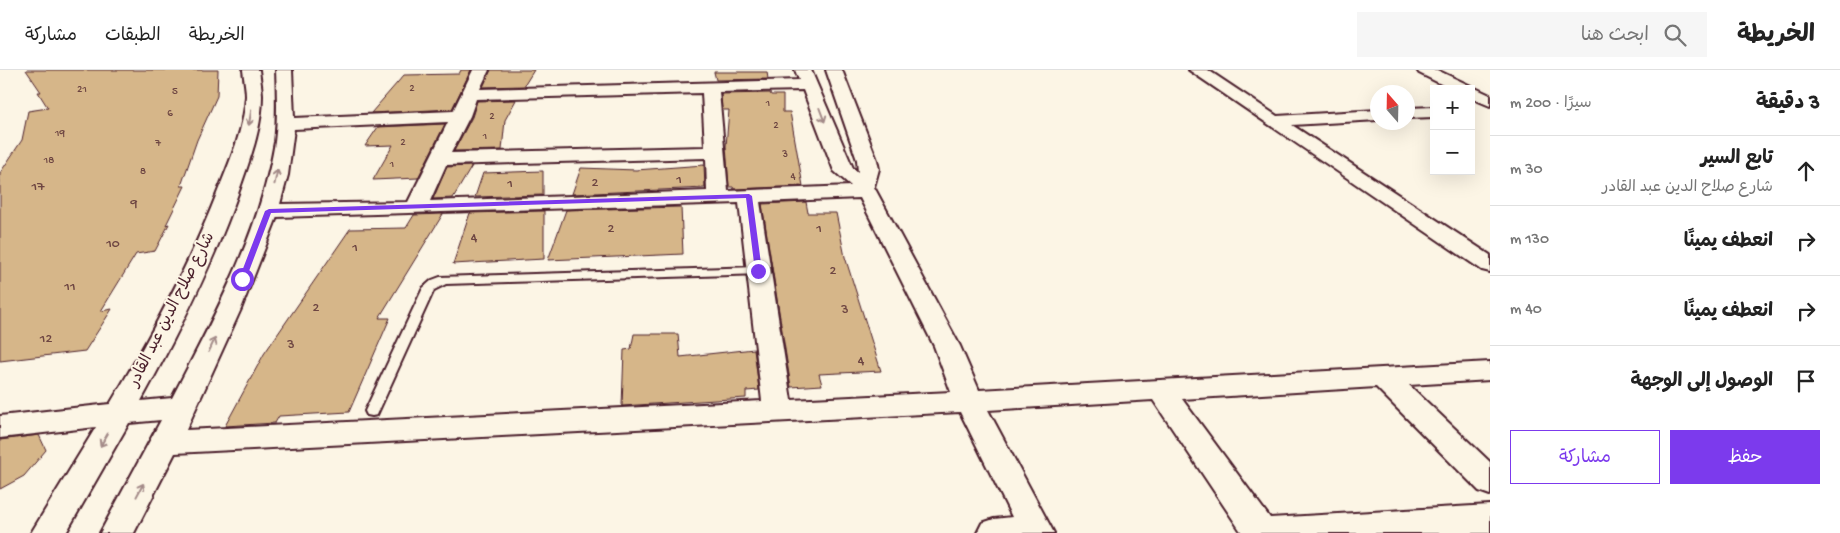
<!DOCTYPE html>
<html lang="ar">
<meta charset="utf-8">
<style>
:root{--surface:#fff;--page:#f6f6f6;--text:#222;--muted:#767676;--line:#e0e0e0;--accent:#7c3aed}
body{margin:0;font-family:"Gochi Hand","Playpen Sans Arabic",sans-serif;background:var(--page);color:var(--text);direction:rtl}
.controls{position:absolute;right:15px;top:15px;display:grid;overflow:hidden;border-radius:0px;box-shadow:0 5px 20px #0002}
.controls button{width:45px;height:45px;display:grid;place-items:center;padding:0;border:0;border-bottom:1px solid var(--line);background:var(--surface);color:var(--text);font:25px sans-serif}
.compass{position:absolute;left:1370px;top:15px;width:45px;height:45px;border-radius:50%;background:var(--surface);box-shadow:0 5px 20px #0002;rotate:340deg}
.stop{position:absolute;width:15px;height:15px;margin:-11px;border:4px solid #7c3aed;border-radius:50%;background:#fff}
.stop.end{background:#7c3aed;border-color:#fff;box-shadow:0 1px 5px #0008}
.list{margin:0;padding:0;list-style:none}
h2{display:flex;justify-content:space-between;align-items:center;height:65px;margin:0;padding:0 20px;font-size:21px}
h2 small{font-size:16px;font-weight:400;color:var(--muted)}
.list li{display:grid;grid-template-columns:32px 1fr auto;gap:15px;align-items:center;box-sizing:border-box;height:70px;padding:0 20px;border-top:1px solid var(--line)}
.list b{display:block;font-size:19px;white-space:nowrap}
.list p{margin:0;font-size:16px;white-space:nowrap;color:var(--muted)}
.list em{font-size:16px;font-style:normal;color:var(--muted)}
.actions{display:flex;gap:10px;padding:15px 20px}
.actions a{flex:1;padding:11px 0;border:1px solid var(--accent);border-radius:0px;text-align:center;font-size:18px;color:var(--accent)}
.actions .main{background:var(--accent);color:#fff}
.icon{flex:none;width:28px;height:28px;fill:none;stroke:currentColor;stroke-width:2;stroke-linecap:round;stroke-linejoin:round}
.map{position:relative;flex:none;width:1490px;height:463px;overflow:hidden;direction:ltr}
header{display:flex;align-items:center;gap:30px;box-sizing:border-box;height:70px;padding:0 25px;background:var(--surface);border-bottom:1px solid var(--line)}
header strong{font-size:24px}
nav{display:flex;gap:28px;margin-inline-start:auto;font-size:18px}
.search{width:350px;height:45px;background:var(--page);display:flex;align-items:center;gap:12px;box-sizing:border-box;padding:0 18px;border-radius:0px;color:var(--muted);font-size:19px}
main{display:flex}
aside{flex:1;background:var(--surface)}
.map>svg:first-child{display:block}
</style>
<header>
<strong>الخريطة</strong>
<div class="search"><svg class="icon" aria-label="search" viewBox="0 0 24 24"><circle cx="10" cy="10" r="6"/><path d="M15 15l6 6"/></svg>ابحث هنا</div>
<nav><a>الخريطة</a><a>الطبقات</a><a>مشاركة</a></nav>
</header>
<main>
<aside>
<h2>3 دقيقة<small>سيرًا · 200 m</small></h2>
<ul class="list">
<li><svg class="icon" aria-label="ahead" viewBox="0 0 24 24"><path d="M12 20V5M6 11l6-6 6 6"/></svg><div><b>تابع السير</b><p>شارع صلاح الدين عبد القادر</p></div><em>30 m</em></li>
<li><svg class="icon" aria-label="right" viewBox="0 0 24 24"><path d="M7 20v-9h11M14 6l5 5-5 5"/></svg><div><b>انعطف يمينًا</b></div><em>130 m</em></li>
<li><svg class="icon" aria-label="right" viewBox="0 0 24 24"><path d="M7 20v-9h11M14 6l5 5-5 5"/></svg><div><b>انعطف يمينًا</b></div><em>40 m</em></li>
<li><svg class="icon" aria-label="arrive" viewBox="0 0 24 24"><path d="M6 21V4h12l-3 4 3 4H6"/></svg><div><b>الوصول إلى الوجهة</b></div></li>
</ul>
<div class="actions"><a class="main">حفظ</a><a>مشاركة</a></div>
</aside>
<div class="map">
<svg width="1490" height="463" viewBox="0 0 1490 463">
<rect width="100%" height="100%" fill="#fcf5e5"/>
<filter id="ink" filterUnits="userSpaceOnUse"><feTurbulence type="fractalNoise" baseFrequency=".02" numOctaves="2"/><feDisplacementMap in="SourceGraphic" scale="10" xChannelSelector="R" yChannelSelector="G"/><feConvolveMatrix kernelMatrix="1 2 1 2 8 2 1 2 1" color-interpolation-filters="sRGB"/></filter>
<g filter="url(#ink)">
<path fill="#d6b689" stroke="#4a1f2b" d="M26,0H218L217,26L197,70L181,116H185L166,155L169,154L155,181L136,184L101,241L112,239L85,281L0,291V103L22,70L28,41L48,38L38,22H41Z
M461,0H471L452,39L371,43L404,5L459,4Z
M491,0H534L524,16L483,17Z
M714,2H767L768,9L716,10Z
M770,23L771,25H783V42H790L803,116L734,119L733,117H729L726,76L729,40H722L721,24Z
M516,30L505,50L502,80L454,81L472,47L477,31Z
M445,54L418,108L373,110L393,75L365,76L378,57Z
M704,95L705,118L572,124L581,98L636,100Z
M472,96L453,128L433,129L447,97Z
M543,101V125L475,127L483,103Z
M806,132L808,143H836L845,187L881,301L819,304L822,315L791,317L762,134Z
M681,137L683,184L548,190L566,140Z
M544,141V189L453,194L470,143Z
M443,144L379,248H390L349,342L279,346L275,353L225,356L264,284L350,159L406,158L414,145Z
M634,264H678L680,287L754,279L759,320L746,321V328L622,336L624,280L631,279Z
M39,365L46,380L24,406L0,419V370Z"/>
<g fill="none" stroke-linecap="round" stroke-linejoin="round">
<g stroke="#4a1f2b" stroke-width="4">
<path id="lane" d="M758,197L764,201L762,204L446,214L434,220L377,345L372,346L367,345L365,341L423,218L432,210L440,207Z"/>
</g>
<g stroke="#4a1f2b" stroke-width="4">
<path id="street" d="M243,0H259C260,9 262,18 262,26C262,58 250,89 240,118C214,192 179,262 141,331L172,328C214,247 260,163 275,72C278,48 277,24 276,0H292L294,48L453,41L473,0H489L480,19L799,10L795,0H811L853,98L858,102L857,90L826,0H842L877,90L879,99L874,117L960,276L979,320L1490,292V310L1409,315L1490,392V425L1479,421L1376,317L1182,329L1270,448L1490,435V463H1242L1153,330L988,340L1054,463H977L982,453L994,449L1012,447L960,342L175,383L134,463H100L161,350L129,353L66,463H31L96,357L0,368V346L110,334C151,266 189,195 218,121C230,91 244,59 246,26C246,18 244,9 243,0ZM803,20L834,101L851,116L728,121L719,22ZM702,23L705,77L451,83L470,46L476,29ZM448,52L408,132L280,134L288,105L294,59ZM706,88L707,121L430,131L446,95ZM860,128L934,276L951,322L791,330L760,132ZM739,133L762,331L186,360L241,239L277,147Z
M1189,0H1208L1277,46L1378,40V50L1292,55L1490,185V202L1482,200Z
M1417,0H1437L1490,25V36L1471,28V19H1451L1419,3Z
M1434,37V47L1408,48V38Z"/>
</g>
<use href="#lane" fill="#fcf5e5" fill-rule="evenodd"/>
<use href="#street" fill="#fcf5e5" fill-rule="evenodd"/>
</g>
<defs><path id="oneway-shaft" d="M-6 0H5M1.5-3L5.5 0L1.5 3" fill="none" stroke-width="1.6" stroke-linecap="round" stroke-linejoin="round" transform="scale(1.25)"/></defs>
<g stroke="#a38a88">
<use href="#oneway-shaft" transform="translate(822 45) rotate(69)"/>
<use href="#oneway-shaft" transform="translate(250 48) rotate(99)"/>
<use href="#oneway-shaft" transform="translate(276 107) rotate(-78)"/>
<use href="#oneway-shaft" transform="translate(212 275) rotate(-65)"/>
<use href="#oneway-shaft" transform="translate(104 370) rotate(121)"/>
<use href="#oneway-shaft" transform="translate(140 420) rotate(-62)"/>
</g>
</g>
<path fill="#7c3aed" d="M749,124L752,126L762,201L758,204L755,201L746,128L271,143L246,209L242,211L239,209L265,141L269,139Z"/>
<g text-anchor="middle" dominant-baseline="central" stroke-width="4" stroke-linejoin="round" paint-order="stroke">
<g font-size="11" fill="#6d4542">
<text x="412" y="19">2</text>
<text x="82" y="20">21</text>
<text x="175" y="22">5</text>
<text x="768" y="34">1</text>
<text x="170" y="44">6</text>
<text x="492" y="47">2</text>
<text x="776" y="56">2</text>
<text x="60" y="64">19</text>
<text x="485" y="67">1</text>
<text x="403" y="73">2</text>
<text x="158" y="74">7</text>
<text x="785" y="85">3</text>
<text x="49" y="91">18</text>
<text x="392" y="95">1</text>
<text x="143" y="102">8</text>
<text x="793" y="107">4</text>
</g>
<g font-size="14" fill="#6d4542">
<text x="679" y="110">1</text>
<text x="595" y="113">2</text>
<text x="510" y="114">1</text>
<text x="38" y="117">17</text>
<text x="134" y="134">9</text>
<text x="611" y="159">2</text>
<text x="819" y="159">1</text>
<text x="474" y="168">4</text>
<text x="113" y="174">10</text>
<text x="355" y="178">1</text>
<text x="833" y="201">2</text>
<text x="70" y="217">11</text>
<text x="316" y="238">2</text>
<text x="845" y="240">3</text>
<text x="46" y="269">12</text>
<text x="291" y="275">3</text>
<text x="861" y="291">4</text>
</g>
<g font-size="16" fill="#4a1f2b" stroke="#fcf5e5">
<text transform="translate(173 240) rotate(-63)">شارع صلاح الدين عبد القادر</text>
</g>
</g>
</svg>
<div class="controls">
<button>+</button>
<button>−</button>
</div>
<svg class="compass" viewBox="-18 -18 36 36"><path d="M0-13l5 13h-10z" fill="#e53935"/><path d="M0 13l5-13h-10z" fill="#767676"/></svg>
<div class="stop" style="left:242px;top:209px"></div>
<div class="stop end" style="left:758px;top:201px"></div>
</div>
</main>
